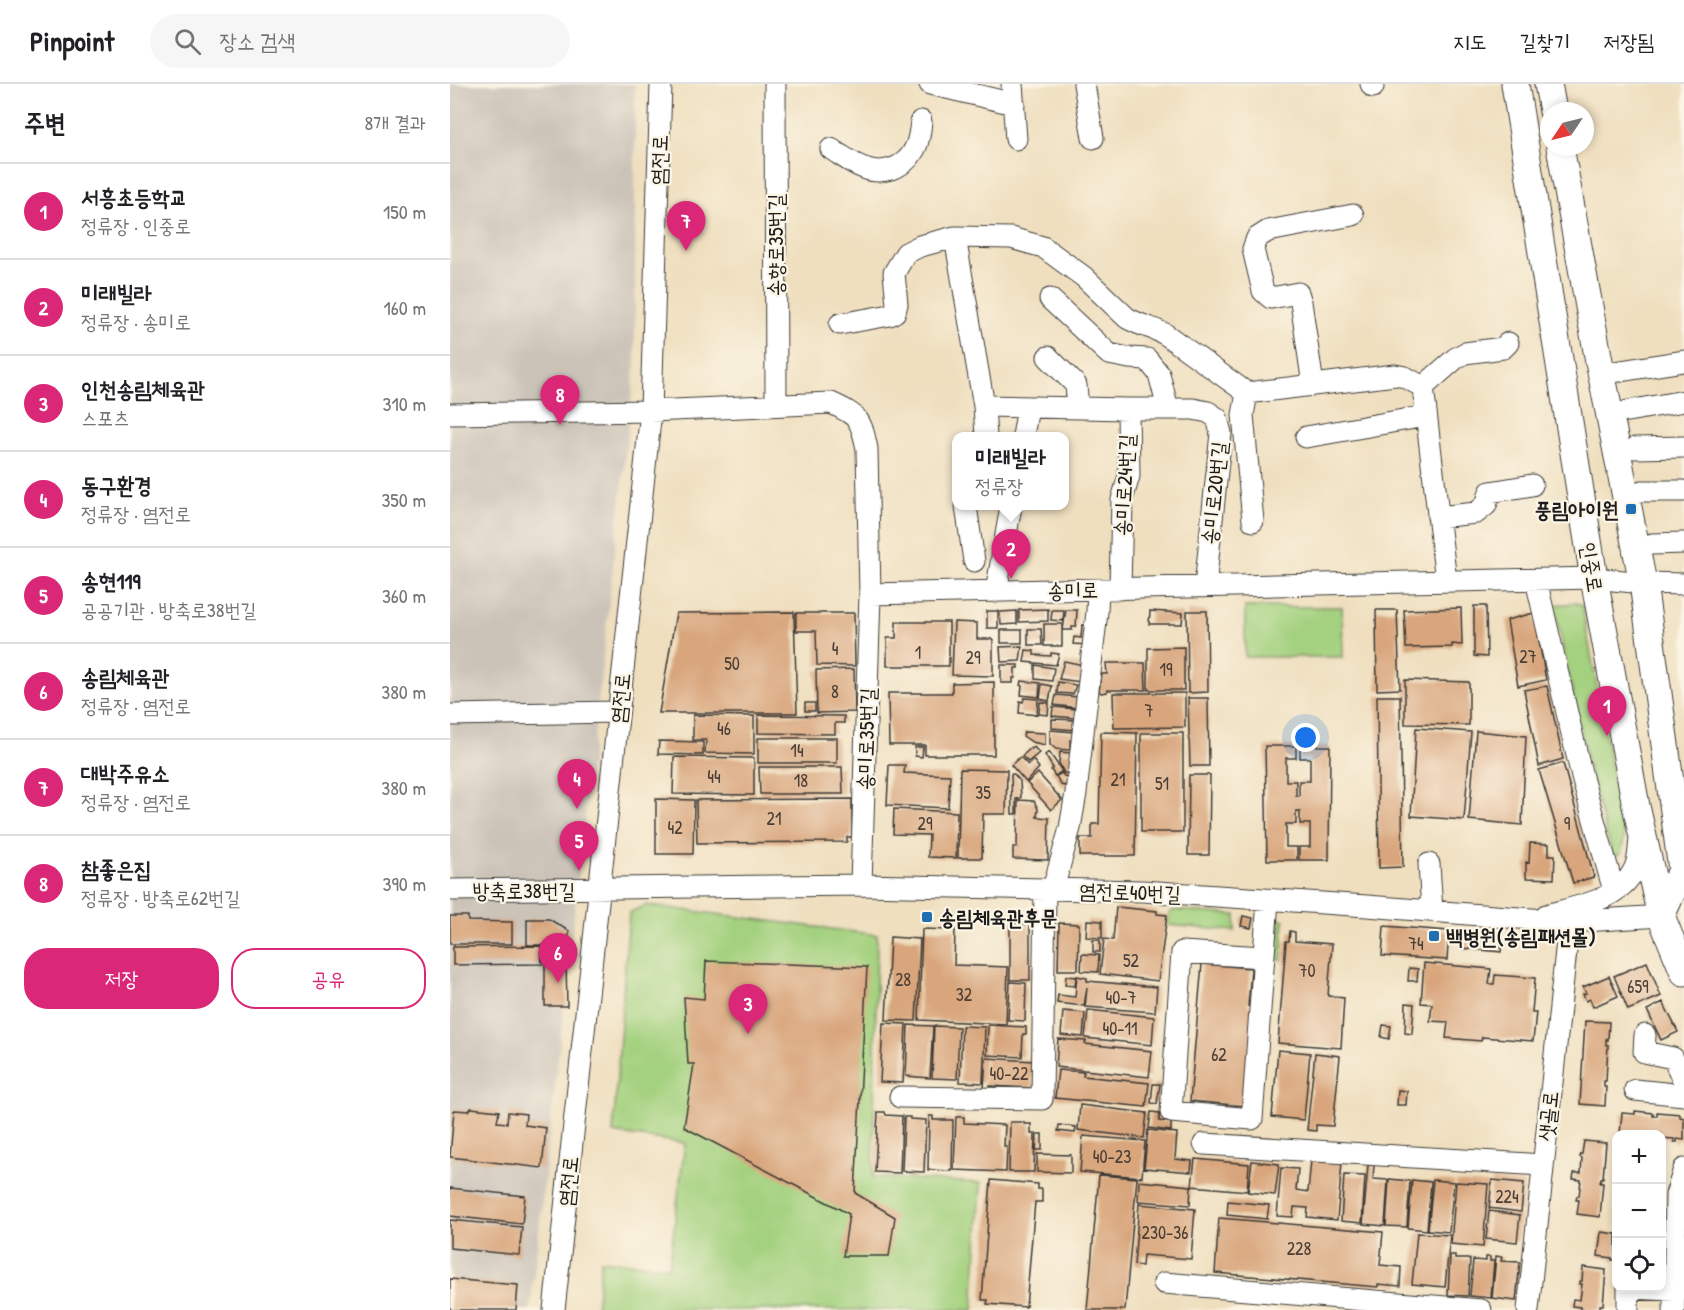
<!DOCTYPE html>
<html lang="ko">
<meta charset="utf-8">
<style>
:root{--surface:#fff;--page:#f6f6f6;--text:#202124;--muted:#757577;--line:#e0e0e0;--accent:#db2777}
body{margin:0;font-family:"Patrick Hand","Poor Story",sans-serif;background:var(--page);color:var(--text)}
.controls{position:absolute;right:18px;bottom:18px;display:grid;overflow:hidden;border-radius:12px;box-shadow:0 3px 9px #0003}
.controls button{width:54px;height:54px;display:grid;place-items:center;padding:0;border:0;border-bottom:2px solid var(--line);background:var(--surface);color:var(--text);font:30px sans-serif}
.compass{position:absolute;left:1090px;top:18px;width:54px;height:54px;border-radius:50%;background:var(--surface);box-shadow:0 3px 9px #0003;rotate:235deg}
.you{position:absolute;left:856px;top:654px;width:21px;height:21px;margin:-15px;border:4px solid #fff;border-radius:50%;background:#1a73e8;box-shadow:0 0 0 9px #1a73e833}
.badge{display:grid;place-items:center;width:39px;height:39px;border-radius:50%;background:var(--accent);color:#fff;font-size:20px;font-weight:700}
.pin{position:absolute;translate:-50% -50px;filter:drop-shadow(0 2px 3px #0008)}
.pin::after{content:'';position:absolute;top:32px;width:21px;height:18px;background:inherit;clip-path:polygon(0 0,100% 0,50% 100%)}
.popup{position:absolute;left:502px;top:348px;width:117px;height:78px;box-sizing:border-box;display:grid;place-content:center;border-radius:12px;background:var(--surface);filter:drop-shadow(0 2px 4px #0005);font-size:20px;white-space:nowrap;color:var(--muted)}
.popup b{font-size:22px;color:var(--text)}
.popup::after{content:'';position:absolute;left:50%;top:100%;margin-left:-12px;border:12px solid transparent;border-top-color:var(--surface)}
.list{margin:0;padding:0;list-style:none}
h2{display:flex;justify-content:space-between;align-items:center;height:78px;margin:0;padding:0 24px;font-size:26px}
h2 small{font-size:20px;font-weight:400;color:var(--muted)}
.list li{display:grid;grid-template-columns:39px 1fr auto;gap:18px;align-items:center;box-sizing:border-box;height:96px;padding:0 24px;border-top:2px solid var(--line)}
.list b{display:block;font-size:22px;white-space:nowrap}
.list p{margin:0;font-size:20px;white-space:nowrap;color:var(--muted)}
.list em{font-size:20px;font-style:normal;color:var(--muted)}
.actions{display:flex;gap:12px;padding:18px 24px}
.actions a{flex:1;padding:14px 0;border:2px solid var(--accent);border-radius:24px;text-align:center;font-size:21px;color:var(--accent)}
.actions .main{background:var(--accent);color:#fff}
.icon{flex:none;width:33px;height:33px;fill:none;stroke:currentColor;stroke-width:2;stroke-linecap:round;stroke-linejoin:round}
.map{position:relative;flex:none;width:1234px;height:1226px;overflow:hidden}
header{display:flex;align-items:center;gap:36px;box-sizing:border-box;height:84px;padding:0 30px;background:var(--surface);border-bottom:2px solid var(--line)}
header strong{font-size:28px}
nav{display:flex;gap:33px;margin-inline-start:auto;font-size:21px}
.search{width:420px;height:54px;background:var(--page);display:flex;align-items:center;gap:15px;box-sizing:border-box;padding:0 21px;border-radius:33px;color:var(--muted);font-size:22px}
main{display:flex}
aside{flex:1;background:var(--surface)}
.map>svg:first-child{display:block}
</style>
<header>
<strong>Pinpoint</strong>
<div class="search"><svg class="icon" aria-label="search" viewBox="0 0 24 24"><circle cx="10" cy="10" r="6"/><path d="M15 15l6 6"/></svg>장소 검색</div>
<nav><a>지도</a><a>길찾기</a><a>저장됨</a></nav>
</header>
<main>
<aside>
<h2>주변<small>8개 결과</small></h2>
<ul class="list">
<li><span class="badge">1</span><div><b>서흥초등학교</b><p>정류장 · 인중로</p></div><em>150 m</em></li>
<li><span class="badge">2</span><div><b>미래빌라</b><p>정류장 · 송미로</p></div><em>160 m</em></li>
<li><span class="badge">3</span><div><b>인천송림체육관</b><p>스포츠</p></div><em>310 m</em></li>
<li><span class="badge">4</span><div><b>동구환경</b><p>정류장 · 염전로</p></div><em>350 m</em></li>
<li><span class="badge">5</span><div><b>송현119</b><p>공공기관 · 방축로38번길</p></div><em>360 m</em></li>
<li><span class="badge">6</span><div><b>송림체육관</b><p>정류장 · 염전로</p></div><em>380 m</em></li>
<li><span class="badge">7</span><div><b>대박주유소</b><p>정류장 · 염전로</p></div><em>380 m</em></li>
<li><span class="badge">8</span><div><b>참좋은집</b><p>정류장 · 방축로62번길</p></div><em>390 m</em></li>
</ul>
<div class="actions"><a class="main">저장</a><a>공유</a></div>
</aside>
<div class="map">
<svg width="1234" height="1226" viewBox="0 0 1234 1226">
<rect width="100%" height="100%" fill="#fcf5e5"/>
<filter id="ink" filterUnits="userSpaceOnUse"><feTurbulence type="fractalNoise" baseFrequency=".0167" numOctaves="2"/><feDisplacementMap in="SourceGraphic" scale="12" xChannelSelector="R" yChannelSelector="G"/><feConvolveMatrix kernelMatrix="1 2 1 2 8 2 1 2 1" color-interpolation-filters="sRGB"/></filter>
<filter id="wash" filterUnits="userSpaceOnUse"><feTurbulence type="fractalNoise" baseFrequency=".008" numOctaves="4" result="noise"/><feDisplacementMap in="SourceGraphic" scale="24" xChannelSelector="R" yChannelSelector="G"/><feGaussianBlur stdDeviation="1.35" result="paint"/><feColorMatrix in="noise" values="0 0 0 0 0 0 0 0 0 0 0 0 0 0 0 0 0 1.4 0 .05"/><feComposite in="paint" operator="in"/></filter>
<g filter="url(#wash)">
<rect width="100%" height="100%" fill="#efdfbf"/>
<path fill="#cbc3b8" d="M0,0H185V285L80,1226H0Z"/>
<path fill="#a4d17f" stroke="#60764e" stroke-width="1.5" d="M1126,519L1132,521L1174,754L1171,770L1163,772L1143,703L1104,521Z
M795,523H892L893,573H795Z
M196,821L427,851L423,1093L531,1099L523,1226H146L151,1176L219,1183L235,1059L163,1049L179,829Z
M724,826L786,831L785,847L718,841L719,829Z
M826,835L834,836L832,876L824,875Z"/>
<g id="blocks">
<path fill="#d8a57c" d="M1024,522H1036L1037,573L1024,572Z
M1011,524L1012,561L1002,560V563L956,564L954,526Z
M598,525V537L569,538V526Z
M602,526H614L613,537L601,536Z
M616,526H627L626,543H622V546H613Z
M926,526H947L950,605L927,606Z
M537,527H548V544H537Z
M567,527V540L551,541L550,528Z
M700,527L733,529L732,540H699Z
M737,527H757L758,608L738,609Z
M344,528L347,629H209L226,529Z
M346,529H404L405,582L367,581L366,547H346Z
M1084,529L1096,596L1068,602L1057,536Z
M446,538H499V582H437V554H446Z
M504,538L527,539V555H543V592L502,591Z
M594,540H612V562H594Z
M632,541L639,542L638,561L623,560L624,553L631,554Z
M578,545H591L592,561H578Z
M551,546H572V559H551Z
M572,562L570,577L551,578L550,563Z
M734,563V606H698V564Z
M576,566L584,567V571L601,572V569L609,570L606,581L574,578Z
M614,577L634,581L631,598L609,595Z
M656,579H695L696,606H657V608L651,609L649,607L652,590H657Z
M551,581H568V584H565V594H563V599H551Z
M585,581L604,584L602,597L585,595Z
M404,585L405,628L367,629L366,586Z
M955,596L1019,598V641L955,640Z
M571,597L590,599L589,613L571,611L572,602L570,601Z
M544,598V671H475V661H439L438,609H502V599Z
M608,598L626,601L623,610L607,609Z
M592,600L602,602L599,617L590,615Z
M1097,602L1113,675L1089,682L1074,606Z
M663,609H735V643L664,644Z
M606,611L628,613V624L604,621Z
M927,612H950L953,783L929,784Z
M574,614L588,615L587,631L569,629L570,617L573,618Z
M738,614H758L759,682H740Z
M590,618L599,619L598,631L589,630Z
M355,619H365V627H355Z
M603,623L626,625L625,634L602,632Z
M243,631L304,632V670L255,669L256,656H243Z
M308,631L394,632V639H385V650L308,649Z
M602,635L627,636L626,646L602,644Z
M966,644L1021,648L1014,736L961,732Z
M600,646L624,648L622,656H620V666L606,665L600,660Z
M1026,647L1076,652L1072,741L1019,736Z
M574,648L595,649V661L582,658L573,652Z
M651,648L687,649L685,772H630V754H642V740H649Z
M691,649H733V748H691Z
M308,654H387V679H308Z
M209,657L253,658V671L208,670Z
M815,662H846V674H836V697H846V712H849V697H860V674H850V662H880L879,776H849V763H860V740H850V727H846V740H836V763H847V776H817Z
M465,663H473L472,673L465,672Z
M584,663L589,669L578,678L572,672L581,664L582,665Z
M599,668L612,687L605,692L601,686L603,684L595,671Z
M610,668L622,669V690L614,689L609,679Z
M224,673L304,674V711L223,710Z
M570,673L578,681L583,676L589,684L576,698L561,681Z
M1113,679L1144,793L1123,799L1089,686Z
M439,681H455L454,689L500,691L498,724L437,721Z
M309,683H392L393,710H310Z
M510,685L557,686L556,730H533L532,774H508Z
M588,689L612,716L601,726L577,699Z
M612,689L614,692L621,693L620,703L611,701L606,692Z
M561,690H564L570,697L571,714L566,715V730H562Z
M739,691H760L759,771H738Z
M206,715L244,716L243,770H206Z
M402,715V753H397V758L247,759L246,716Z
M568,716L584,717L588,725L587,733L599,734L598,776L563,775V763H567Z
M444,725L507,728L506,774L478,773L479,751L443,750Z
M1080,759L1099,760V771H1105L1104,795L1076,794V778L1079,779Z
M666,823L707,827V830L717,831L708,897L650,890L654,855L663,856Z
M0,832H18V837L62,838V860H0Z
M793,832L803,834L801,844L791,842Z
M77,835H99L119,847L118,877H93V861H77Z
M637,836L652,837V854L636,853Z
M609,839L629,840L628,886H608Z
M560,840H580V896H560Z
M934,842L999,847L997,876L932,872Z
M472,845L505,846L504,881L558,883L556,940L469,936Z
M840,847L845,848V857L882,860L878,912L894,914L891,964L828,959L836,857H839Z
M1012,849L1052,852L1051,868L1010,864Z
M440,853L470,855L466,937L436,936Z
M643,856H650V868H643Z
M91,862L92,880L3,881V863Z
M632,870L649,871L648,888L631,887Z
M256,877L417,883L405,1109L445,1133L439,1172H393L399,1130L234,1043L244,980H238L234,913L254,915Z
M1197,878L1211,912L1178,926L1164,892Z
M95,879H116L117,922H95Z
M974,879L1041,885L1039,900H1044L1045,891L1085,894L1082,928H1086L1083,957L1032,953L1031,957L996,954L998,938L980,937L982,920L971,919Z
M752,880L801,884L798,922L804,923L795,1022L740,1017Z
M959,884L968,885L967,897H958Z
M616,892L626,893L625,902L615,901Z
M627,892L637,894V897L707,903L705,928L635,923L637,904L634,922L607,919L608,911L625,913Z
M1159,892L1168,912L1143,923L1140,915L1136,917L1133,910L1136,909L1133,903Z
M560,898L576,899L575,937L558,936Z
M1213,918L1228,948L1211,956L1197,926Z
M956,919L964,920L962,950L955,949Z
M638,926L704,933L702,961L635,954Z
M613,927L635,929L633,953L611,951Z
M1135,937L1159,938L1158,956L1156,955V961H1158L1156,997H1154V1003H1156L1155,1022L1130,1020Z
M433,939L456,940L453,999L430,998Z
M458,941L483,942L480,994L456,992Z
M538,941L576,943V950H573L572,973L537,971Z
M933,941L941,942L939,955L931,953Z
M484,942L509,943L507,995L482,994Z
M512,942L535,943L533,999L510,998Z
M608,955L636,957L635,960L702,967L699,993L606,983Z
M828,966L860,969L854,1036L822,1033Z
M865,969L890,972L883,1042L866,1041V1047L857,1046Z
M536,974L584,977L582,1004L540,1002V1005L534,1004Z
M608,986L634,988L633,992L699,999L696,1023L605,1014Z
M703,1000H710L707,1020L701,1019Z
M948,1006L957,1007L956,1021H947Z
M630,1021L697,1029L694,1054L628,1046Z
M21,1024L49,1027L47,1038L57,1039L58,1028L76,1030L75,1041L96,1044L92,1084L0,1073L4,1026L19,1027Z
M1185,1027L1203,1029V1032H1207V1028L1230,1030V1033L1234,1034V1056L1227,1055V1058H1224V1055L1212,1054V1050H1170L1172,1029L1185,1030Z
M428,1028H435L436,1031L452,1032L450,1089L425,1088Z
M701,1028L710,1029L709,1037L721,1038V1047L699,1044Z
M479,1032H483V1036H503L502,1087L478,1086Z
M454,1033H460V1035L476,1036L474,1088L452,1087Z
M506,1033H514V1039L555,1041L554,1063H557L556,1088L504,1086Z
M560,1038H574V1040H581V1050H585L584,1088H559Z
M609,1041L626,1043L625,1049L608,1047Z
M698,1046L727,1049L725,1075L742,1077L741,1088L694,1084Z
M587,1050H592V1066H586Z
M633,1052L695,1057L692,1093L630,1088Z
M1134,1057L1156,1059L1153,1094H1151L1150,1099H1153L1150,1133L1127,1130L1129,1116H1126L1127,1112H1129L1131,1096L1123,1095L1124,1089H1131L1132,1074L1130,1073L1131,1070H1132Z
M587,1070L621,1071V1089L587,1088Z
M745,1075L799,1080L797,1107L742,1102Z
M861,1076L892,1078L887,1136L857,1133L858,1124L844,1123L843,1133L827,1132L831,1084L848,1085L846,1106L858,1108Z
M802,1077L829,1080L825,1111L798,1108Z
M918,1081H924L923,1095L938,1096L935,1142L913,1140Z
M649,1091L687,1094L675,1226H637Z
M894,1091L915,1092L912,1139L891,1137Z
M939,1095L960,1097L957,1143L936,1142Z
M541,1096L588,1100V1105H592V1118H585L576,1223L537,1220L538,1216H532Z
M962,1096L981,1098L977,1146L958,1144Z
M983,1096L1004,1098L999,1148L978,1146Z
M1042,1096L1074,1099L1071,1128L1039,1124Z
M689,1097L741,1102L740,1121L688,1117Z
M1006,1098L1038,1100L1033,1163L1001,1160Z
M0,1104L75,1112L72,1140L0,1132Z
M778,1117L819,1121L817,1135L777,1131Z
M689,1120L745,1125L741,1175L693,1171L692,1182L684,1181Z
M1039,1127L1070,1131L1067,1158L1036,1155Z
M769,1134L933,1148L930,1181L951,1183L950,1202L928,1200V1203L765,1189Z
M0,1136L72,1143L69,1171L0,1164Z
M1151,1148L1166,1150V1176H1162V1174L1148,1172Z
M967,1149L1000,1151L995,1203L962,1200Z
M1000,1171H1005V1175H1020L1018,1212L998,1211Z
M1046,1172L1052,1173L1051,1177L1070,1178L1066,1217L1042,1214Z
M1036,1173H1040V1177H1044L1041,1214L1020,1212L1023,1176L1036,1177Z
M1133,1183L1156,1186L1153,1221H1150V1226H1130V1223L1122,1222L1123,1215L1130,1216L1132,1200H1130V1197H1132Z
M0,1195L68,1201L66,1226H0Z"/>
</g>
</g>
<g filter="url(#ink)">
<use href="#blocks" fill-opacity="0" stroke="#3c3934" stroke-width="1.5"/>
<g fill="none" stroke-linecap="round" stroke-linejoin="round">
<g stroke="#3c3934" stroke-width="23">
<path id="minor" d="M325,0L326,321
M480,0L564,20
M562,0L566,55
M634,0L643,54
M921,0L923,3
M381,65C391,71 402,80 414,84C431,91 453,85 463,68C469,59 470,47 471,37
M505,153L534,322L536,352
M600,215L659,270L679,274L697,275L709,290L718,325
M390,240L440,231L445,228L447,220L444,189L456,169L470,162L505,153L561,154L593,163L634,193L677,234C689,241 703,244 715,250L797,309L945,291L955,293L973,303L1006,274L1015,269L1053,264L1058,259
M598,273L626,301L628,324
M1151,290L1234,277
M863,301L851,218L848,209L821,214L813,207L803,165L807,154L818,147L903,131
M973,303L996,497
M797,309L793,331L803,437
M534,322L678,325H743L758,328L767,334L771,349L755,503
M1178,327L1234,317
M0,330L201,327L381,319C409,332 411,335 417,365L420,510L411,801
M573,352L578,324
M856,353L976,332
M1185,364L1234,363
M1192,407H1234
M516,422L524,477
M988,433L1026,429L1036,421L1040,408L1082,401
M1202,460L1234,459
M1086,496L1133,697L1164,807
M670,505L672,416L679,392L678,325
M546,508L561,422
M420,510L1144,494L1193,499L1234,500
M0,631L168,628
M979,780L982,827
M603,805L620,744L626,709L647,528L648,506
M0,806L411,801L692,807L917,822L1119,838L1211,832
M1096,831C1128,822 1176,816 1187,778C1189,771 1189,762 1190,755
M813,873L732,868L721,1028L802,1035L818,816
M1195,951L1194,968L1223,974L1234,998
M1185,1006L1234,1011
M450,1013L592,1015L595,805
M754,1060L1093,1081
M714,1199L1031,1226
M104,1226L201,327L211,0
M1078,1226L1119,838
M1178,1226V1204L1224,1206
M1224,1226L1226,1111L1234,1085"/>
</g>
<g stroke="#3c3934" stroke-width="29">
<path id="major" d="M1065,0L1144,494L1186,722L1211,832L1234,888
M1098,0L1103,27
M1110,63L1148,272L1193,499L1232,786L1211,832"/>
</g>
<use href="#minor" stroke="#fff" stroke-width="21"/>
<use href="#major" stroke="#fff" stroke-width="27"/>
</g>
</g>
<g fill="#1f6fb2" stroke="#fcf5e5" stroke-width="2">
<rect x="1175" y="419" width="12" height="12" rx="3"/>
<rect x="471" y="827" width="12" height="12" rx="3"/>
<rect x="978" y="846" width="12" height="12" rx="3"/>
</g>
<g text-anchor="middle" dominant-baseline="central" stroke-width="4.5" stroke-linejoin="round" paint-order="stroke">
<g font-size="18" fill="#4b3e34">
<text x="385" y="564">4</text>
<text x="468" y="568">1</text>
<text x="1078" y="572">27</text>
<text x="523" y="573">29</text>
<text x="282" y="579">50</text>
<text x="716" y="585">19</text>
<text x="385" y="607">8</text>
<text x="699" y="626">7</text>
<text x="274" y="644">46</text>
<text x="347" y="666">14</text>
<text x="264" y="692">44</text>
<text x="668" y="695">21</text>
<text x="351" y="696">18</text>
<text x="712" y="699">51</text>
<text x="533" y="708">35</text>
<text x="324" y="734">21</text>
<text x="475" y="739">29</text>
<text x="1117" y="739">9</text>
<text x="225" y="743">42</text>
<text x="966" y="859">74</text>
<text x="681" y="876">52</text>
<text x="857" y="886">70</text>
<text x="453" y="895">28</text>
<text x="1188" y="902">659</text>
<text x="514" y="910">32</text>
<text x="671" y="913">40-7</text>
<text x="670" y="944">40-11</text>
<text x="769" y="970">62</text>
<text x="559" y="989">40-22</text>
<text x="662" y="1072">40-23</text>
<text x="1057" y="1112">224</text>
<text x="715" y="1148">230-36</text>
<text x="849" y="1164">228</text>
</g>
<g font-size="21" fill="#1c1c1c" stroke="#fcf5e5">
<text transform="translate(209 76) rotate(-88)">염전로</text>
<text transform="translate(325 161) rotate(-90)">송향로35번길</text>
<text transform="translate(674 401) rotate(-87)">송미로24번길</text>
<text transform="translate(764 409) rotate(-84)">송미로20번길</text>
<text transform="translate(1142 483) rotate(81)">인중로</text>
<text transform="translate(623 506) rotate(-1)">송미로</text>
<text transform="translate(170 614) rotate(-84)">염전로</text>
<text transform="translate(416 655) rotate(-88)">송미로35번길</text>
<text x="74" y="806">방축로38번길</text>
<text transform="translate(680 808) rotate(2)">염전로40번길</text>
<text transform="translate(1098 1032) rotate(-84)">샛골로</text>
<text transform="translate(118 1097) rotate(-84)">염전로</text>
</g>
<g font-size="21" font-weight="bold" fill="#1c1c1c" stroke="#fcf5e5" text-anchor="start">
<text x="1169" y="425" text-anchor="end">풍림아이원</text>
<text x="489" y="833">송림체육관후문</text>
<text x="996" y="852">백병원(송림패션몰)</text>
</g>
</g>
</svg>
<div class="controls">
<button>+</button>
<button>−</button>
<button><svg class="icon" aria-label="locate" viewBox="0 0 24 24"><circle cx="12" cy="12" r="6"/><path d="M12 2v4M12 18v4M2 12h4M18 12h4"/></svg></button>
</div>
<svg class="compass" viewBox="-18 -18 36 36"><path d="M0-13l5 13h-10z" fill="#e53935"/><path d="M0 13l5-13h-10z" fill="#757577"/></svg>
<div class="you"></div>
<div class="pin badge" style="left:1157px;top:652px">1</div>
<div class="pin badge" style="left:561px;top:495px">2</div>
<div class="popup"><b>미래빌라</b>정류장</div>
<div class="pin badge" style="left:298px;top:950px">3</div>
<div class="pin badge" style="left:127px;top:725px">4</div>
<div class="pin badge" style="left:129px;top:787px">5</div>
<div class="pin badge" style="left:108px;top:899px">6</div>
<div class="pin badge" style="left:236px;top:167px">7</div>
<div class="pin badge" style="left:110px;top:341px">8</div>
</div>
</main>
